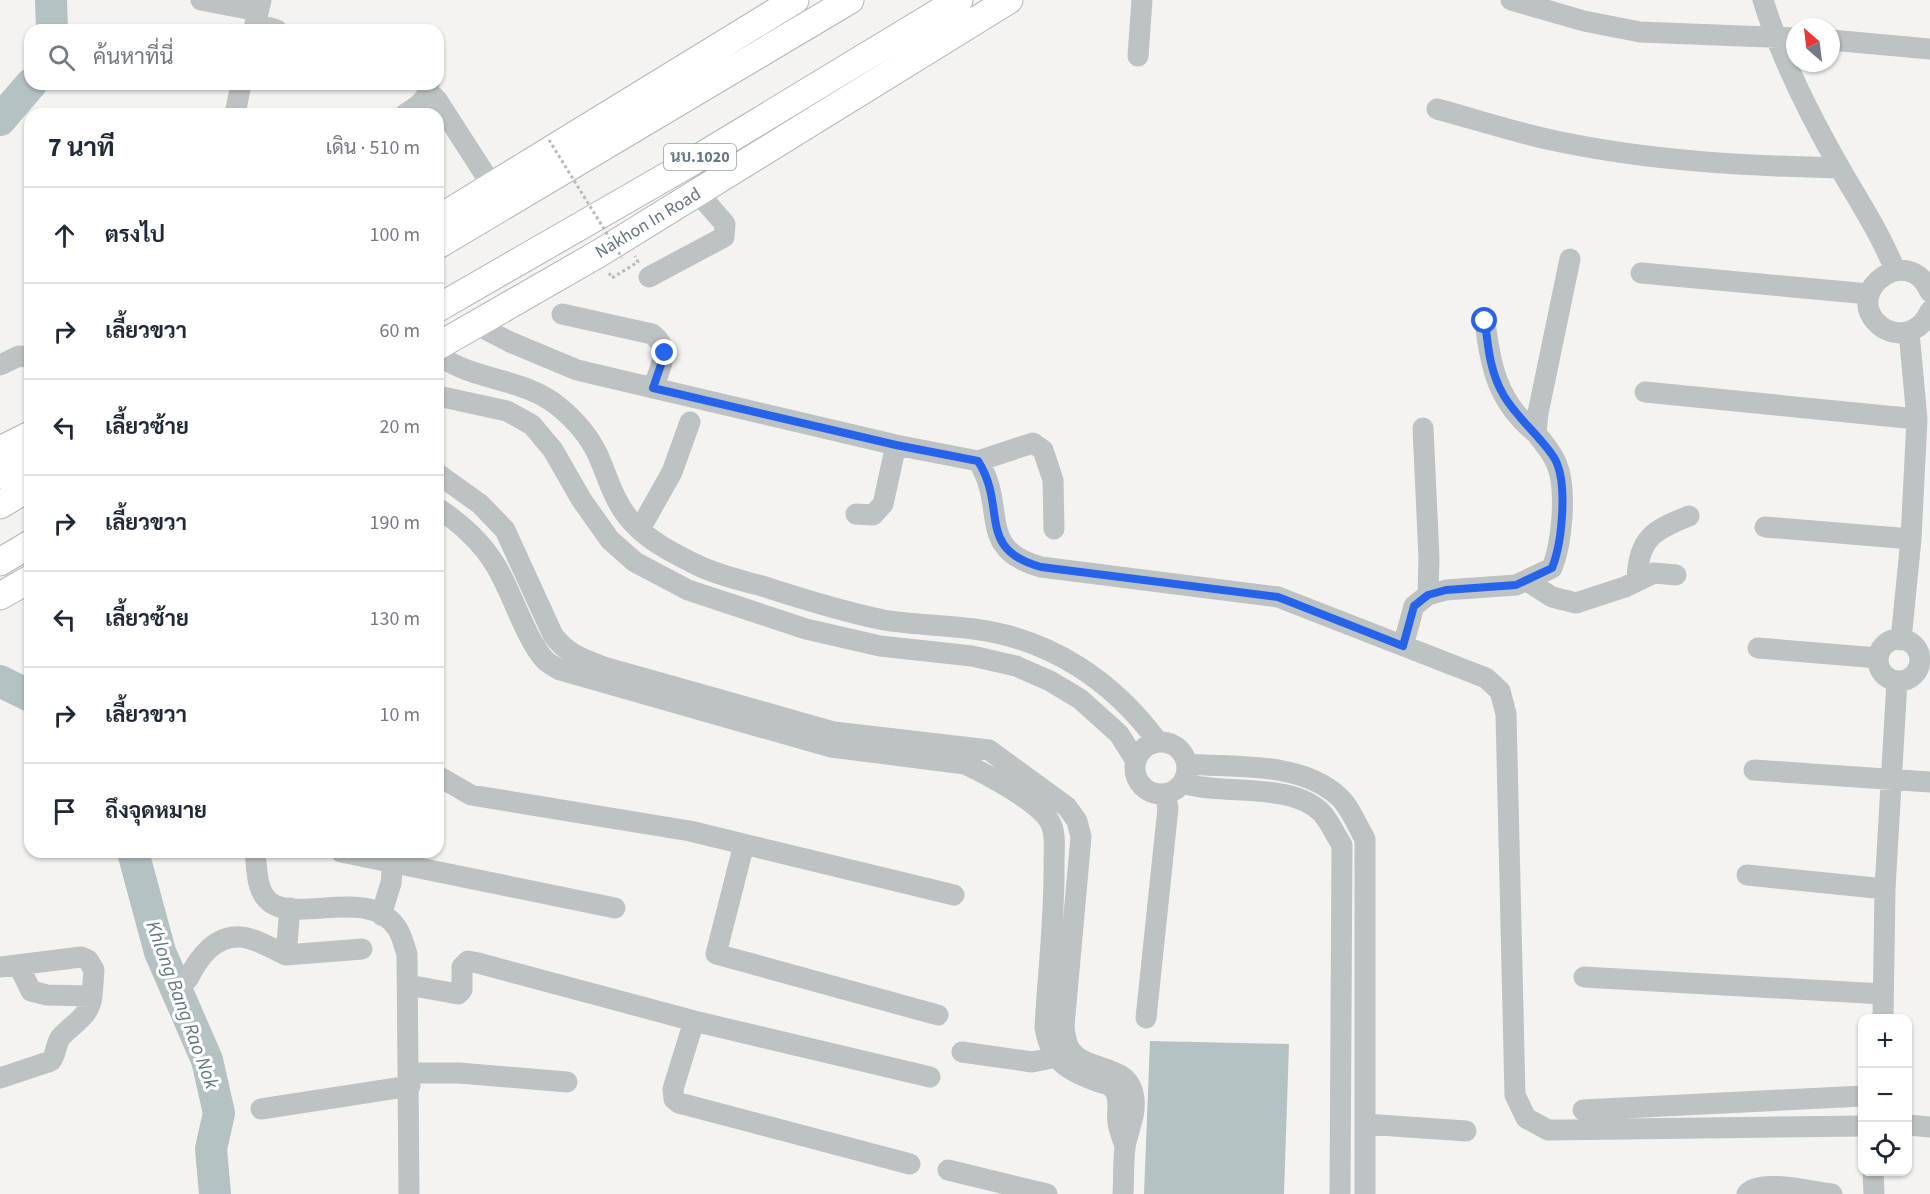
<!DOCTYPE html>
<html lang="th">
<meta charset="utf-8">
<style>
:root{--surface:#fff;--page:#f2f2f3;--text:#1f2937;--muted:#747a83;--line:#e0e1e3}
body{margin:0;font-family:"Source Sans 3",Sarabun,sans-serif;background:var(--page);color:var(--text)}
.controls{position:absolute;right:18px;bottom:18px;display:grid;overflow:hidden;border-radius:12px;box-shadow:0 2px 4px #0004}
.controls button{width:54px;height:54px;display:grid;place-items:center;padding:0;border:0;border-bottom:2px solid var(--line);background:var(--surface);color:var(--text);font:30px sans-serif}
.compass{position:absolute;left:1786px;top:18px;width:54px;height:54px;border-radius:50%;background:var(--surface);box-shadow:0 2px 4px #0004;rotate:332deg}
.stop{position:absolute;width:18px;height:18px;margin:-14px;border:4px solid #2563eb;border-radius:50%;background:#fff}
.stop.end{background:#2563eb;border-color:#fff;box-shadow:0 2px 6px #0008}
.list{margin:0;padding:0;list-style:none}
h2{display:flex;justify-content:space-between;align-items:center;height:78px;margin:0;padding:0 24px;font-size:26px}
h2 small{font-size:20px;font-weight:400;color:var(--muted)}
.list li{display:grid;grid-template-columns:39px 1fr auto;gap:18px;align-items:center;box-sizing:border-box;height:96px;padding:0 24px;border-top:2px solid var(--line)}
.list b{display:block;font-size:22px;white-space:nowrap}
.list em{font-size:20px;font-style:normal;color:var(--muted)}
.icon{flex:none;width:33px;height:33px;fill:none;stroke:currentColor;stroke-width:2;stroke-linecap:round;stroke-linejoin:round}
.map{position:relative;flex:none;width:1930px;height:1194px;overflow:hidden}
.search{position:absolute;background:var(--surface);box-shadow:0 2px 4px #0004;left:24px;top:24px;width:420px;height:66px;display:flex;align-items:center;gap:15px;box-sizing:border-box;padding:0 21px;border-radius:18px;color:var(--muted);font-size:22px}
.panel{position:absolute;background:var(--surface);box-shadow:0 2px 4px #0004;left:24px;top:108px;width:420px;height:750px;border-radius:18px}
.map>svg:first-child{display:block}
</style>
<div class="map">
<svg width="1930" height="1194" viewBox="0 0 1930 1194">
<rect width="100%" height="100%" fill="#f4f3f0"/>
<path fill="#b4c2c4" d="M1150,1041L1289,1044L1284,1194H1144Z"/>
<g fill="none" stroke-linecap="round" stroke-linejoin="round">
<path stroke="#b4c2c4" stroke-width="32" d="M51,0L52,30
M0,120L31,84
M0,681L30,696
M133,852L160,952L207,1060L219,1113L211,1149L215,1194"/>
<g stroke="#aeb4b7" stroke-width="29">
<path id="major" d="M438,219L795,0
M438,245L850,0
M438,308L695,160L959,0
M438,346L598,254L1009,0
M0,450L30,435
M0,475L30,457
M0,505L30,487
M0,562L30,544
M0,596L30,579"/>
</g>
<path stroke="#b7babc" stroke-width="3" stroke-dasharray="3 3" stroke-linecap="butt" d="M609,273L612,278L638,262L635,256"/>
<path stroke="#bdc2c4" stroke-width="21" d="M201,0L258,11
M1511,0L1584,21L1640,32L1795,38
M1763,0C1781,59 1810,116 1841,170C1860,203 1881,235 1895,270
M255,23L277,30
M254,30L261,0
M1831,40L1930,49
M1138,56L1142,0
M429,92L437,100L493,187
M1437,109C1478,120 1520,134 1561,142C1652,161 1747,166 1840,168
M235,114L241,84
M405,114C417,107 429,99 429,84
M1641,273L1869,294
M649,277L724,237L725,224L697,192
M1930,292C1909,242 1844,290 1877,323C1884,330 1892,333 1902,333C1916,331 1925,323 1930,311
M562,314L652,334C672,349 660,368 653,388
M1485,321C1490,366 1498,403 1536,433
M475,324L510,342L577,370L896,445L978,461C1008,508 975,549 1041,567L1278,597L1486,678L1500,691L1506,714L1515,1095L1526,1118L1548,1130L1862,1126
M438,355C474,381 524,378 558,406C574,419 589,436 598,455C608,478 615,505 633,523C650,542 675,554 697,565C717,575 740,580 762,586C802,599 843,612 884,620C914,625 945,625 974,629C1051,639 1113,681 1158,742
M0,365L19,356L30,357
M1645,392L1917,419
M438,396L507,411L532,425L553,450L581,499L610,540L635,562L688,590L806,629L880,646L972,656L1016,666L1050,681L1080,699L1119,734L1136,761
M1423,428L1429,558L1428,595
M978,461L1033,443L1043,450L1053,480L1054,529
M438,474L480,504L505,530L553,635C567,654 582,659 604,667L834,732L989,750L1067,807L1077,821L1081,837L1064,1026C1065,1035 1066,1046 1072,1052C1091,1074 1130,1062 1134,1099C1136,1117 1127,1131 1125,1148C1123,1163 1124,1179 1123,1194
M438,508C461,524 481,541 496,566C511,590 527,642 545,660C549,664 555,667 560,670L831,747L965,764C986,774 1042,803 1051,824C1056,835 1054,850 1054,861C1055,916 1048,972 1045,1027C1050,1061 1068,1071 1099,1082C1105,1084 1112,1085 1115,1091C1121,1102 1116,1113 1118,1123C1119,1131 1123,1139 1125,1146
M856,514L873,515L883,504L896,445
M1765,527L1911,539
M640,529L672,472L690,422
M1637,580C1638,539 1653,530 1689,516
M1527,581L1552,597L1576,603L1625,587L1654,573L1676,575
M1878 660a21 21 0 1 1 42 0a21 21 0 1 1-42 0Z
M1901,640L1911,539L1917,419L1909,332
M1403,646L1414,606L1428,595L1446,590L1516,585L1552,568C1562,543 1567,490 1557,465C1553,453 1543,443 1536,433L1538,413L1570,259
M1758,648L1878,658
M1135 768a26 26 0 1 1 52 0a26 26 0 1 1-52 0Z
M1187,764C1236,768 1299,761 1338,796C1350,806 1357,826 1365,839V1194
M1754,770L1930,782
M438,776L471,795L690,831L954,895
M1182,783C1223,796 1291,781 1322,813C1330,822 1336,836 1342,845L1340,1194
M744,844L716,954L938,1015
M255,852C257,866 256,885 265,897C288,929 367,883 397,928C402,935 404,946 407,954L409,1194
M341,852L615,908
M1747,875L1885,889
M290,908L286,955L362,949
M381,915L391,883L393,862
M0,967L81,957L88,960L94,970L92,996
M1584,977L1883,994
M188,979C198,958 215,935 241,937C255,938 273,949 286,955
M408,985L458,994L462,990V967L468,961L478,963L694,1021L930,1077
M1146,1018L1168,808L1165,794
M1883,1018L1885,889L1897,681
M694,1021L673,1089L674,1099L679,1103L910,1164
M962,1052L1032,1062L1066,1055
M410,1073H459L567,1082
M0,1078L51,1061C57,1053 55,1046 60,1038C72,1024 90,1017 92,996L47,995L31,991L19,966
M261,1109L410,1086
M1583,1110L1862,1096
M1365,1124L1466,1131
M1908,1125L1930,1127
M948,1170L1047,1194
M1873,1172L1874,1194
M1747,1194C1759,1178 1813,1192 1832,1194"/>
<use href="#major" stroke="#fff" stroke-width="27"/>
<path stroke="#b7babc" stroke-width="3" stroke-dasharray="3 3" stroke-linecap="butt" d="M549,140L622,258"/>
</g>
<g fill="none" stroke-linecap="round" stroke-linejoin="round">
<path stroke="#2563eb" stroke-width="8" d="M665,353L653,388L896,445L978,461C1008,508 975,549 1041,567L1278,597L1403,646L1414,606L1428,595L1446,590L1516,585L1552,568C1562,543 1569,479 1553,456C1538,434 1518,419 1504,396C1490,372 1488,348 1485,321"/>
</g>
<g text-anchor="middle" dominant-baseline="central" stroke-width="6" stroke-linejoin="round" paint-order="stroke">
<rect fill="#fff" stroke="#92a0a6" stroke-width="1.5" x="664" y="144" width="72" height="26" rx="4.5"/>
<g font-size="16" font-weight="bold" fill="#647780">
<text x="700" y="157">นบ.1020</text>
</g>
<g font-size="18" fill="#647780" stroke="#fff">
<text transform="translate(648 223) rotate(-31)">Nakhon In Road</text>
</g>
<g font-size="20" font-style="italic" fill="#5f7a7e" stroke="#fff">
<text transform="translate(182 1005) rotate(70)">Khlong Bang Rao Nok</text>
</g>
</g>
</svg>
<div class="controls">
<button>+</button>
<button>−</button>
<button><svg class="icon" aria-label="locate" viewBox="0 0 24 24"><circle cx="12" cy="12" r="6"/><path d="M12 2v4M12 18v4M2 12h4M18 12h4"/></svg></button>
</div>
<svg class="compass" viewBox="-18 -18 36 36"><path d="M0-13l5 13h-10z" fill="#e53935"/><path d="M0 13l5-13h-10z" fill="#747a83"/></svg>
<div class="stop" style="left:1485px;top:321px"></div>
<div class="stop end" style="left:665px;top:353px"></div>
<div class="search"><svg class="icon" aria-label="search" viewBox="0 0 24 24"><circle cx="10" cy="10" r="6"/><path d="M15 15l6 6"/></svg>ค้นหาที่นี่</div>
<section class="panel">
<h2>7 นาที<small>เดิน · 510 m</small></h2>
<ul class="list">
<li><svg class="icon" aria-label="ahead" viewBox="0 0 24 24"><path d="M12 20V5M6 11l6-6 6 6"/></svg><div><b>ตรงไป</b></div><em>100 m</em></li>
<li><svg class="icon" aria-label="right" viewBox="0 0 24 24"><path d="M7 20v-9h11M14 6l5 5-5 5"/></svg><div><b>เลี้ยวขวา</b></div><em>60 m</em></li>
<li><svg class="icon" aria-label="left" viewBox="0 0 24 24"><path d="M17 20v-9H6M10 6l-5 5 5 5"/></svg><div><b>เลี้ยวซ้าย</b></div><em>20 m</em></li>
<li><svg class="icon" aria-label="right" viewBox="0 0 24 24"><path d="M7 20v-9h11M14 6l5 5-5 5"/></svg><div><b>เลี้ยวขวา</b></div><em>190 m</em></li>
<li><svg class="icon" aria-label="left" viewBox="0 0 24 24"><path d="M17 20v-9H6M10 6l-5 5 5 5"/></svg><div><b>เลี้ยวซ้าย</b></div><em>130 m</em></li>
<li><svg class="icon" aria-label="right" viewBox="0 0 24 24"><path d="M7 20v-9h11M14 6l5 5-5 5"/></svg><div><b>เลี้ยวขวา</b></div><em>10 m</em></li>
<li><svg class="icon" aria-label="arrive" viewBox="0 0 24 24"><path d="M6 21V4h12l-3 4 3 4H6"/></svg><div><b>ถึงจุดหมาย</b></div></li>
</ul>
</section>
</div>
